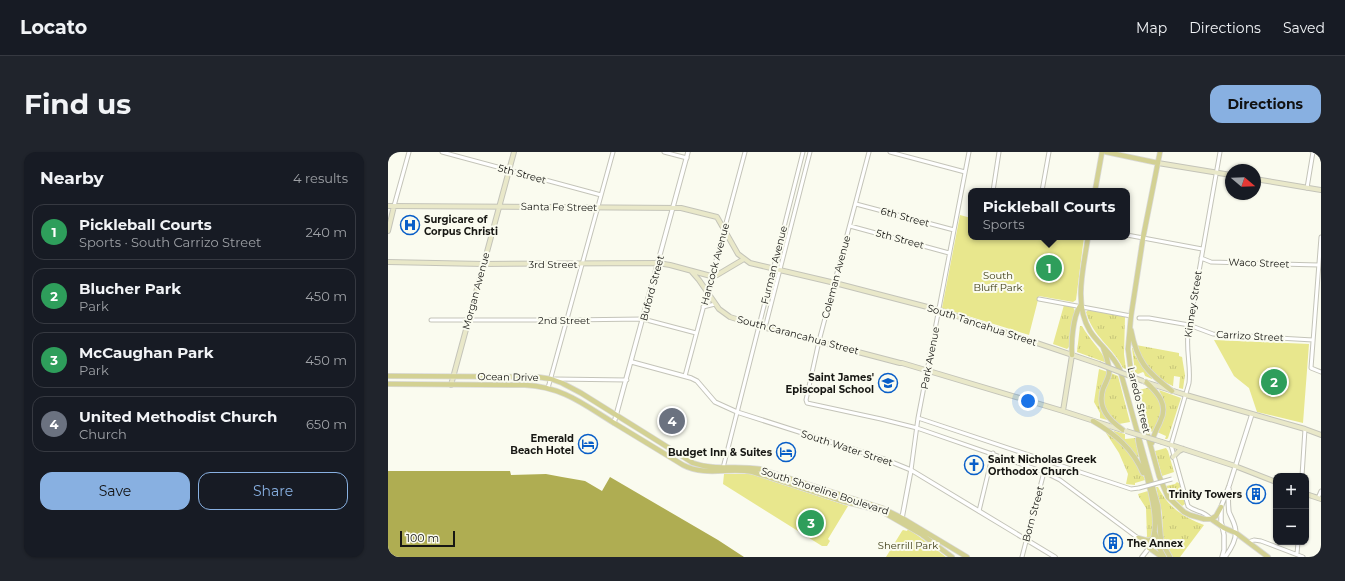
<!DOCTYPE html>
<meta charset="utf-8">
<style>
:root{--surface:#171b24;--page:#20242c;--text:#f1f3f6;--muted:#9ea1a6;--line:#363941;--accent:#88b0e1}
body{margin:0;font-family:Montserrat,sans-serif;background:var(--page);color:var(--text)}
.controls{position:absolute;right:12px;bottom:12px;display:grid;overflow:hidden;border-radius:8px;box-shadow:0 1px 3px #0004}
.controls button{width:36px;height:36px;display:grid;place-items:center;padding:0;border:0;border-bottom:1px solid var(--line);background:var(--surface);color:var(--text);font:20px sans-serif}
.compass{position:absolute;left:837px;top:12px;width:36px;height:36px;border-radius:50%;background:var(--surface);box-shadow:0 1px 3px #0004;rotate:109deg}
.scale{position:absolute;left:12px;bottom:10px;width:55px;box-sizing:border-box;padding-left:4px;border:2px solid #171713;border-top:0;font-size:11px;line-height:14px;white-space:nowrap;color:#171713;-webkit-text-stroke:3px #fafbef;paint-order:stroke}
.you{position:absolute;left:640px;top:249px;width:14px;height:14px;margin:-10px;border:3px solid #fff;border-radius:50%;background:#1a73e8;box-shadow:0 0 0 6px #1a73e833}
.badge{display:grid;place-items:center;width:26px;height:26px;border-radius:50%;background:var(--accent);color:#fff;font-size:13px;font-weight:700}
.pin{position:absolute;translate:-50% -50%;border:2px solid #fff;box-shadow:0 1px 4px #0006}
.popup{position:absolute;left:580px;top:36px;width:162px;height:52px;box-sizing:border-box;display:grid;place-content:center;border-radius:8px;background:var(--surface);filter:drop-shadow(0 1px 3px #0005);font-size:13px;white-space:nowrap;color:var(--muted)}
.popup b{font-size:15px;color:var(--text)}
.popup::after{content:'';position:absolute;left:50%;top:100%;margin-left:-8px;border:8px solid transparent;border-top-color:var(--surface)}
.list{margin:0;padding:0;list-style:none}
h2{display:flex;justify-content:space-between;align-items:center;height:52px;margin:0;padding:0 16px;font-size:17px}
h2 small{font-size:13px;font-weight:400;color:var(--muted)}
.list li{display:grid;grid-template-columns:26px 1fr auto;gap:12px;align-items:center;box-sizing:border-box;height:56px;margin:0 8px 8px;padding:0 8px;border:1px solid var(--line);border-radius:12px}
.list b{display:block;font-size:15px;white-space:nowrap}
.list p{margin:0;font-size:13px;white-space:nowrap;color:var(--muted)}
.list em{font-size:13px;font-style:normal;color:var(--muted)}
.actions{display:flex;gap:8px;padding:12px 16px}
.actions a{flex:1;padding:9px 0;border:1px solid var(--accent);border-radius:12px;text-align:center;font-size:14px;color:var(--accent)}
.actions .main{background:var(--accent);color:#111}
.map{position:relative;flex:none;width:933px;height:405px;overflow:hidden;border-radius:12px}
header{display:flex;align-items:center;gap:24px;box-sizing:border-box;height:56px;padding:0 20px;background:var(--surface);border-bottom:1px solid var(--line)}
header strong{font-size:19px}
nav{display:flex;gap:22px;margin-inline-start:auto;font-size:14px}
.intro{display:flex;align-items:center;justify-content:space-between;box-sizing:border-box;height:96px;padding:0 24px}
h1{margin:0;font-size:28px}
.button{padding:10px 18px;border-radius:12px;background:var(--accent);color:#111;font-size:14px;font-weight:700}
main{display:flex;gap:24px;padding:0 24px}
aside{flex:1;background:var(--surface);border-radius:12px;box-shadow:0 1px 3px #0004}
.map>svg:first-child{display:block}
</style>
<header>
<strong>Locato</strong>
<nav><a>Map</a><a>Directions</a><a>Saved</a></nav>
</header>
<div class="intro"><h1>Find us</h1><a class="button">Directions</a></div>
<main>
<aside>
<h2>Nearby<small>4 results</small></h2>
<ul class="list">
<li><span class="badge" style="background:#2e9e5b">1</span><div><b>Pickleball Courts</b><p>Sports · South Carrizo Street</p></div><em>240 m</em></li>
<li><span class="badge" style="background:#2e9e5b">2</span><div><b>Blucher Park</b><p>Park</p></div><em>450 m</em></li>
<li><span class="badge" style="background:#2e9e5b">3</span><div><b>McCaughan Park</b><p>Park</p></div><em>450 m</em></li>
<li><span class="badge" style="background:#6b7280">4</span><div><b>United Methodist Church</b><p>Church</p></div><em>650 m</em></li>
</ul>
<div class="actions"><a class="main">Save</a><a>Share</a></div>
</aside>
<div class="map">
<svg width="933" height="405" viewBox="0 0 933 405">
<defs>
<pattern id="grass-tufts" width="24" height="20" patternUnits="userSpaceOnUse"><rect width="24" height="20" fill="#e8e78d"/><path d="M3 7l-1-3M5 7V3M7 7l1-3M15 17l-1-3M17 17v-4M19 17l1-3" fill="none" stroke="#c6c579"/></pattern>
</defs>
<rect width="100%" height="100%" fill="#fafbef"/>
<path fill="url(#grass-tufts)" d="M676,153L685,155L687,159L682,194L679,197L665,192Z
M701,157L737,165L736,202L738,217L735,216C724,194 705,185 698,160Z
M692,174H694C701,187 713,197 719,211L689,200Z
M748,193L791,201V204L794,205L797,223L795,237L791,236L792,225L786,224L785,234C764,225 757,212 748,193Z
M744,196H745L747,203L755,215L764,226V227L757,224L756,221L755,220L750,222L747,220Z
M711,217L720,220L712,242L719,268L712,266V261L706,250Z
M723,221L730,224L742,270L731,272C709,257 715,243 723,221Z
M760,235L771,244L774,261L765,280L762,279L751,238L759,236Z
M771,238L793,246L780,286L779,287H777L778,284L769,280C775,270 780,259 775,247C774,243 772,241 771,238Z
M726,279L737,282V287L747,286L751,305L749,306L738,291L726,280Z
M719,280L739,296L753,318L757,328L747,331V333L738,332L740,322L731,301L718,281Z
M778,296L780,299L786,320L774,324L767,299Z
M789,330L792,332L797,352L794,354L785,345L778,334L787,332Z
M768,335H770C780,355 795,365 816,373L792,405H785L783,403L775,387L774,361Z
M760,339L766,361L764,383L761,387H757L759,384L758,356L751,345L750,342Z"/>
<path fill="#e8e78d" d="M572,63L583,66V85H696L688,148L685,150L651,144L641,183L554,156Z
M826,188L921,192L915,271L869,260L861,236L846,224Z
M336,322H363L460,354L440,387L442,389L439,394H434L335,332Z
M520,377L529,383L558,405H498L514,379L515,378L519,379Z"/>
<path fill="#afad52" d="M0,319H122L123,323L158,322L174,325L197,329L214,339L222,325L330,388L356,405H0Z"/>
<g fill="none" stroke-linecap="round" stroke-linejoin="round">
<g stroke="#c4c4b9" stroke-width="5">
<path id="minor" d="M54,0L213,43
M276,0L299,6
M481,0L431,189L418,248L419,251L493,267L529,276L656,320L672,328L750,386L761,396
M502,0L577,20
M919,36L925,0
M605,39L611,0
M654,39L661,0
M468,52L566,78
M6,54L21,0
M462,74L561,101
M739,83L814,97
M933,85L923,216L933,220
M813,106L823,110L931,113
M651,147L743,164
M315,155L327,152
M751,166H761L801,173L825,182L925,188
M43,168H178L255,167L308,181
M377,176L422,0
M297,224L357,0
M167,227L239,228
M160,236L225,0
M530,266L743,337L751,336
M335,316L415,0
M523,318L530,266L581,0
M914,324L917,277
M930,346L933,339
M591,359L605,301
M823,367C814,357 808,361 800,354L783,293L801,231C803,215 798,199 800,182L832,0
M860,390L866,388L873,389L915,405
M909,402L910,390
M634,405L656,320"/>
</g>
<g stroke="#c4c4b9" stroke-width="5.5">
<path id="tertiary" d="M244,210L303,226L309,229L327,250L349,260L496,307L523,318L667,405
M226,271L300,0
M514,366L523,318
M754,405L761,396
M834,405L836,398V383L833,369V355L841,334L864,262
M837,405C843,397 850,386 847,375C846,370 843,365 841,360C840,352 840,345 841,337"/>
</g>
<g stroke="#c4c4b9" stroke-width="6">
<path id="secondary" d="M770,11L843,23
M867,27L933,38
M0,54L293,56L329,65L350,102L362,111L447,131L551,158L711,212
M0,79L6,54
M0,110L95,112L270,111L282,113L323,124L329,123L356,107
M304,120L311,128L331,157L342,165L371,174L512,211
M514,211L675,259L734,278
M757,230L798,243L917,277L933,283
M63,233L126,0
M675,259L684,203
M774,290L847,314L888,330
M785,305L791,299L795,297
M918,342L933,347"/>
</g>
<g stroke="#dadad9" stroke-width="6">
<path id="primary" d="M718,0L770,11
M772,0L755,86L743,164L740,197L744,227L771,324L780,345L796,360L802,363L816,367H823L836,376L848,381L880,405
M707,39L714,0
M700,85C696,114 685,152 702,179C711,193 725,202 732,218L770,354L773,389L782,405
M743,178C749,210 759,220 784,239
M715,195C718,204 722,213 721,222C720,227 717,232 715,237C709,256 721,268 735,278
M684,203C683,190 685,165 692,154
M0,224L150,225L163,227L174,231L193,241L305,311C327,319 350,313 372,317L494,356L514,366L579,405
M758,230C770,241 781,253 772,270C769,277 765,283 764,291
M0,232L137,233C175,235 195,252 226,271C249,285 272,299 295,313C318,325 341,315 365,320L454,349L493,359L533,382L564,405
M705,269C727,282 745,297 755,321
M750,287C754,317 778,369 761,396L774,405
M823,367L828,364L833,355
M767,381L771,396L776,405
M750,386L761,389L765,386"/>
</g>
<use href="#minor" stroke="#fff" stroke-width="3"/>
<use href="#tertiary" stroke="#fff" stroke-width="3.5"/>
<use href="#secondary" stroke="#e9e8c9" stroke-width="4"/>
<use href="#primary" stroke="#d3d193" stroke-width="4.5"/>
<g stroke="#c4c4b9" stroke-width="5" stroke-linecap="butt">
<path id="minor-bridge" d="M751,336L784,327"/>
</g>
<g stroke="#c4c4b9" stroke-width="6" stroke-linecap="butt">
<path id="secondary-bridge" d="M711,212L755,229
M738,279L774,290"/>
</g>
<use href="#minor-bridge" stroke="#fff" stroke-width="3"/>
<use href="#secondary-bridge" stroke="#e9e8c9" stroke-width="4"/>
</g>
<defs>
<g id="hospital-ring" transform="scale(1)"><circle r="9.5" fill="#fafbef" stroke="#085ec8" stroke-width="1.5"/><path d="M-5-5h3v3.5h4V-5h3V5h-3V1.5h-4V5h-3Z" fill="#085ec8"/></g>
<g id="school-ring" transform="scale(1)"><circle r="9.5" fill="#fafbef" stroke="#085ec8" stroke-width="1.5"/><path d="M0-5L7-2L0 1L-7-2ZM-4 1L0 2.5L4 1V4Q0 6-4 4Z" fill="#085ec8"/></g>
<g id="hotel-ring" transform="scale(1)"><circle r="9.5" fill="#fafbef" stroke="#085ec8" stroke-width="1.5"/><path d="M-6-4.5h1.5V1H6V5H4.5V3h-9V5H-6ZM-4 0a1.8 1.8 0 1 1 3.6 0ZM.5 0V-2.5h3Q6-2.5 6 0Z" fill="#085ec8"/></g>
<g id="church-ring" transform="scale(1)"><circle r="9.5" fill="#fafbef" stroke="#085ec8" stroke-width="1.5"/><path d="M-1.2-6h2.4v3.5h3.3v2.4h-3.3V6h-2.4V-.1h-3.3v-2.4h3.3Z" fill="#085ec8"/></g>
<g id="building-ring" transform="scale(1)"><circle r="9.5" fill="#fafbef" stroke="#085ec8" stroke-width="1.5"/><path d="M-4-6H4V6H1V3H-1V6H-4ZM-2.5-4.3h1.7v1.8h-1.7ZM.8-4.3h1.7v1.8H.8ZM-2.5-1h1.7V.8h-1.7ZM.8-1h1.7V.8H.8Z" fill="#085ec8"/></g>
</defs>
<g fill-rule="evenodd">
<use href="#hospital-ring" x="22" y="73"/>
<use href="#school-ring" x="500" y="231"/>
<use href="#hotel-ring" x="200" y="292"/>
<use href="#hotel-ring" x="398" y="300"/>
<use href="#church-ring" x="586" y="313"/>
<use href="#building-ring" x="868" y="342"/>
<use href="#building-ring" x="725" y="391"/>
</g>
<g text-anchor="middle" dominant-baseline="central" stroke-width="4" stroke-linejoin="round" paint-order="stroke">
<g font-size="10" fill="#171713" stroke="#fafbef">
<text transform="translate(134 22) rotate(15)">5th Street</text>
<text transform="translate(171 55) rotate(1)">Santa Fe Street</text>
<text transform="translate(517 65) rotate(15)">6th Street</text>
<text transform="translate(512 87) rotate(15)">5th Street</text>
<text transform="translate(871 111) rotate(2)">Waco Street</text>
<text x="165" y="112">3rd Street</text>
<text transform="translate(327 112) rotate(-75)">Hancock Avenue</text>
<text transform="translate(386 113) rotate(-76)">Furman Avenue</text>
<text transform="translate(448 125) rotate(-75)">Coleman Avenue</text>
<text transform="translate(264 136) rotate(-75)">Buford Street</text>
<text transform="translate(88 139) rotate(-75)">Morgan Avenue</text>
<text transform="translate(805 152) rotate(-81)">Kinney Street</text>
<text x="176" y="168">2nd Street</text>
<text transform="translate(594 173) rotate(18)">South Tancahua Street</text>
<text transform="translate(410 183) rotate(15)">South Carancahua Street</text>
<text transform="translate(862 184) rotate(3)">Carrizo Street</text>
<text transform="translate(542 206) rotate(-79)">Park Avenue</text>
<text transform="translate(120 225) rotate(1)">Ocean Drive</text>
<text transform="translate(751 248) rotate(76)">Laredo Street</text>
<text transform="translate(459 296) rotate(18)">South Water Street</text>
<text transform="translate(437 339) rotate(18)">South Shoreline Boulevard</text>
<text transform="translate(645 362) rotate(-75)">Born Street</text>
</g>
<g font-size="10" font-weight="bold" fill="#171713" stroke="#fafbef" text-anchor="end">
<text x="36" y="67" text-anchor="start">Surgicare of<tspan x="36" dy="12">Corpus Christi</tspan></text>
<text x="486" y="225">Saint James'<tspan x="486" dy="12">Episcopal School</tspan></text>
<text x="186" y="286">Emerald<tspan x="186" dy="12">Beach Hotel</tspan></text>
<text x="384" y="300">Budget Inn &amp; Suites</text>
<text x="600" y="307" text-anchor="start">Saint Nicholas Greek<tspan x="600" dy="12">Orthodox Church</tspan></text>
<text x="854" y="342">Trinity Towers</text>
<text x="739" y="391" text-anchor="start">The Annex</text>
</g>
<g font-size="10" fill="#3c3b14" stroke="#fafbef">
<text x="610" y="123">South<tspan x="610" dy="12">Bluff Park</tspan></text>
<text x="520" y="393">Sherrill Park</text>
</g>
</g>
</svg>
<div class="controls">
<button>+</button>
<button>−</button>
</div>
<svg class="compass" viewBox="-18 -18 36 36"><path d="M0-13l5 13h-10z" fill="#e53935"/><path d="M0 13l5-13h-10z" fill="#9ea1a6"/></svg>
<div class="scale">100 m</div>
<div class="you"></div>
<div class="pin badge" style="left:661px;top:116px;background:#2e9e5b">1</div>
<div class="popup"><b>Pickleball Courts</b>Sports</div>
<div class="pin badge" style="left:886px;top:230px;background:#2e9e5b">2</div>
<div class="pin badge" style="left:423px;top:371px;background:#2e9e5b">3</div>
<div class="pin badge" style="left:284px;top:269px;background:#6b7280">4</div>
</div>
</main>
